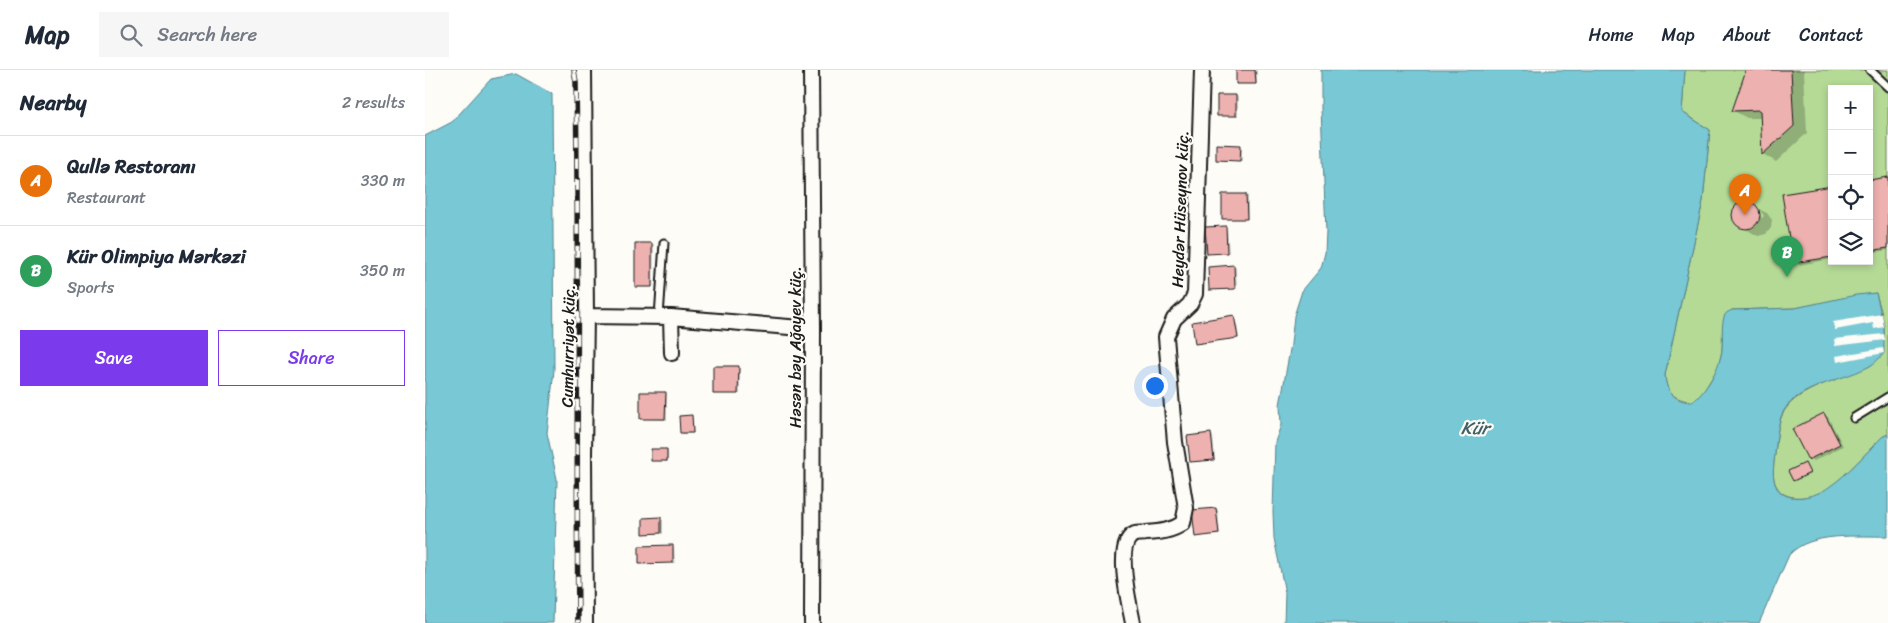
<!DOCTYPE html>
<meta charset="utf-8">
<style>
:root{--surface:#fff;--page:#f6f6f7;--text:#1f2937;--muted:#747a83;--line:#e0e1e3;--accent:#7c3aed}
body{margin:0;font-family:Sriracha,sans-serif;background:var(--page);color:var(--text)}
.controls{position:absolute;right:15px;top:15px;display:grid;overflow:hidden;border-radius:0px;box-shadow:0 2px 8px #0003}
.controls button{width:45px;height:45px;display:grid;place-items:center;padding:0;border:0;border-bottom:1px solid var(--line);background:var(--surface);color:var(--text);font:25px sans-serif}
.you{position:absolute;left:729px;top:315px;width:18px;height:18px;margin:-12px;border:4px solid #fff;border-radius:50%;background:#1a73e8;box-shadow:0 0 0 8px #1a73e833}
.badge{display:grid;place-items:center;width:32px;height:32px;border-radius:50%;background:var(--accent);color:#fff;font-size:16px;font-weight:700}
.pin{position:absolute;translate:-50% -41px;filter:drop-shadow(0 1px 2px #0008)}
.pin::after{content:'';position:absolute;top:26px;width:18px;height:15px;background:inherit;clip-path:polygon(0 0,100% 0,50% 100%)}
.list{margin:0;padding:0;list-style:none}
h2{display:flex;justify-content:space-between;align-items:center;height:65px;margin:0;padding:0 20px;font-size:21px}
h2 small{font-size:16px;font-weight:400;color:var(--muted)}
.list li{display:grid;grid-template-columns:32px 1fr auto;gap:15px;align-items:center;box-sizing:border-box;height:90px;padding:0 20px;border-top:1px solid var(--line)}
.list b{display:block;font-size:19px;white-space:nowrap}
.list p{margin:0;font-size:16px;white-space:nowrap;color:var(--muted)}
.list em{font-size:16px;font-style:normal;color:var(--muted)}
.actions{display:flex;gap:10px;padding:15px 20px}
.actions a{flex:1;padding:11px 0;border:1px solid var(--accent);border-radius:0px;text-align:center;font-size:18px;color:var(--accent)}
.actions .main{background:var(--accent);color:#fff}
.icon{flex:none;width:28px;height:28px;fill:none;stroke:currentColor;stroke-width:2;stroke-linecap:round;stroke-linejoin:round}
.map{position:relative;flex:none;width:1463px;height:553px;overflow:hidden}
header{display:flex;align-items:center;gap:30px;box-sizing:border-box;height:70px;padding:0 25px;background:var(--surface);border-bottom:1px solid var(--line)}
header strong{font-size:24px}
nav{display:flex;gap:28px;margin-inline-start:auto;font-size:18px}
.search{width:350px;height:45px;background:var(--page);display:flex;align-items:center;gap:12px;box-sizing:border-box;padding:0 18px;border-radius:0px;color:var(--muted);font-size:19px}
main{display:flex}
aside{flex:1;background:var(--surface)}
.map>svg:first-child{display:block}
</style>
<header>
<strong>Map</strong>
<div class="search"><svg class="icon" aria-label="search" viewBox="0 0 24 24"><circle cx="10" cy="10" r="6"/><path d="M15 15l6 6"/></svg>Search here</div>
<nav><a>Home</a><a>Map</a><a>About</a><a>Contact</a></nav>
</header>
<main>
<aside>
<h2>Nearby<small>2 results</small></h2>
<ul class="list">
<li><span class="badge" style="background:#e8710a">A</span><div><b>Qullə Restoranı</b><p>Restaurant</p></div><em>330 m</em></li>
<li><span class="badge" style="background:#2e9e5b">B</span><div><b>Kür Olimpiya Mərkəzi</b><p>Sports</p></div><em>350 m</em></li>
</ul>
<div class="actions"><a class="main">Save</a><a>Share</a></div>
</aside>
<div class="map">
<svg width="1463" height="553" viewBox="0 0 1463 553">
<rect width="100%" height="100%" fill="#fdfcf7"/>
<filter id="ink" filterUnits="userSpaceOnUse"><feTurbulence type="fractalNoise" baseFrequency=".02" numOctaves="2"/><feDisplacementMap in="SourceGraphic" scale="10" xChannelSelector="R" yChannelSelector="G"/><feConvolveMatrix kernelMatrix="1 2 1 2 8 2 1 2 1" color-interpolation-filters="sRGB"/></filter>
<g filter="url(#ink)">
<path fill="#b5da96" stroke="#687b59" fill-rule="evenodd" d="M1260,0H1463V364L1457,367C1440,384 1423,404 1404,418C1391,427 1362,434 1352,417C1346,409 1349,393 1350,384C1352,368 1352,348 1363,336C1376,319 1424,304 1445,296L1459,283C1457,275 1460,267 1459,259C1459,247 1454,235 1451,223L1370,238L1307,240L1298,256L1297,281L1293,298L1277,324L1266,332C1249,328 1241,324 1240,305L1278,131L1285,60L1257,42ZM1407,19H1444V191H1407Z"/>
<path fill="#79c8d5" stroke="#54838b" d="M896,0H1260L1257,42L1285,60L1278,131L1240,305C1241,323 1250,331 1267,332C1281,323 1296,295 1297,279C1298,269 1296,257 1299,247C1300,243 1303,242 1307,240L1370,238L1431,225L1451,223L1459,257V283C1455,288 1450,293 1445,296C1422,309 1379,315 1362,336C1352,348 1352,368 1350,384C1349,394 1346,408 1352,418C1362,434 1391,427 1404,417C1423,404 1440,384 1457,367L1463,364V466C1434,467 1385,461 1364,485L1334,553H859L860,523L849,468L848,442L850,372L856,355L855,335L866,274L869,246L877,221L896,198L900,183L901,162L896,38Z
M91,4L127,24L129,300L122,363L132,409L128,553H0V66L27,52L66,9Z"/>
<path fill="#fdfcf7" d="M1457,244L1459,257L1449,259L1448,253L1410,260L1408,252Z
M1459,264L1460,270L1410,276L1409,269Z
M1458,278L1459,283L1412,292L1411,286Z"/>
<path fill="#0003" fill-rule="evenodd" d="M812,0H832V14H812Z
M1322,0H1379L1382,63L1351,92L1338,84L1336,48H1322L1309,41Z
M811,26L813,27V46H795Z
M815,76L817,77V91L792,89Z
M1463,108V180L1444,183V111Z
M1407,117V189L1374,195L1369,192Z
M821,125L823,126V149H798Z
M1320,133L1342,143L1347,150L1346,158L1341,164L1333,166L1312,154L1309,151V143L1313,136ZM1331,139H1334L1339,146L1337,148Z
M801,157L802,158L804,183H783Z
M227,174L229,175L228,217H213L211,216Z
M809,196L811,197L812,219L786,220Z
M809,246L811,247L814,268L772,273Z
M313,297L315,298V324H291Z
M240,323L242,324V350L216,349Z
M1399,344L1403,347L1418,376L1389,391L1384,389Z
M266,346L268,347L269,363L258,364L256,363Z
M786,365L788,366L790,390L766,392Z
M242,381L243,382V392L228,390Z
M1380,394L1386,404L1370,411L1369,410Z
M791,439L793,440L795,465L771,466Z
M219,449L238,450V464L219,463Z
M247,476L249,477L250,493H215Z"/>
<path fill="#edb1af" stroke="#1c1c1c" d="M811,0H830L831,14H811Z
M1321,0H1366L1369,56L1337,85L1335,40L1307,41Z
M792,25H811V46H792Z
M791,74L816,75L815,91L791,90Z
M1463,107V178L1444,181V110Z
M1407,116V187L1368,193L1357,124Z
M797,124H821L822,149H797Z
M1307 145a14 14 0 1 1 28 0a14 14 0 1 1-28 0Z
M801,156L802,183L782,184L780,157Z
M210,173H227V217H210Z
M809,195L810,219L784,220L783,197Z
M809,245L813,268L770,274L767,252Z
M288,296H314L313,324H288Z
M215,322H241L240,349H215Z
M1399,343L1415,374L1383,390L1367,359Z
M267,345L268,363H255L254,346Z
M786,363L789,390L765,392L762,366Z
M226,379H242V391H226Z
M1380,393L1385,403L1368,411L1363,401Z
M791,438L794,464L770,467L767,440Z
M236,447V463L218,464V448Z
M248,475V493L214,494V476Z"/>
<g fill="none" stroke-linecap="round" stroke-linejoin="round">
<g stroke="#1c1c1c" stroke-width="11">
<path id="service" d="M1445,0L1463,17
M234,247L239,173
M1429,348L1463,327"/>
</g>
<g stroke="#1c1c1c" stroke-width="18">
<path id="minor" d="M159,0L161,246L159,384L160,553
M386,0L388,259L387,553
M161,246L246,247L388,259
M246,247L247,283
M708,553C705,536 688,472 710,464C713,463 718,464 721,463C735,462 747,461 758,453L761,438L750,372L741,267L749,249L765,234L770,224L777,0"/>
</g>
<use href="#service" stroke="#fdfcf7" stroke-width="7"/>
<use href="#minor" stroke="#fdfcf7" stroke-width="14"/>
<g stroke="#1c1c1c" stroke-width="5.5">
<path id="rail" d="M149,0L151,12C154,192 151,373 153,553"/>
</g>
<use href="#rail" stroke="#fdfcf7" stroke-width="4" stroke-dasharray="11" stroke-linecap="butt"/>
</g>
</g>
<g text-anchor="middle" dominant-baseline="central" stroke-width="4.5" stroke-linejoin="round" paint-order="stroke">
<g font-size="16" fill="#1c1c1c" stroke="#fdfcf7">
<text transform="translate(755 139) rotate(-88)">Heydər Hüseynov küç.</text>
<text transform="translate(143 276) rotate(-89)">Cumhurriyət küç.</text>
<text transform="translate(370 277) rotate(-90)">Həsən bəy Ağayev küç.</text>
</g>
<g font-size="18" font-style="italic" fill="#416166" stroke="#fdfcf7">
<text x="1050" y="358">Kür</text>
</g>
</g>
</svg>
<div class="controls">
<button>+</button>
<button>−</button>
<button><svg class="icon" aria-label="locate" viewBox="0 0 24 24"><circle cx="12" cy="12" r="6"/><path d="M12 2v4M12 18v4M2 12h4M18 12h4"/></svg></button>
<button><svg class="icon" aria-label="layers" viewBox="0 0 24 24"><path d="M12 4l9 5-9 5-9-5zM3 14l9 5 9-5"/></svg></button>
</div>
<div class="you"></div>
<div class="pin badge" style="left:1320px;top:145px;background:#e8710a">A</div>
<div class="pin badge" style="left:1362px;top:207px;background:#2e9e5b">B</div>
</div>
</main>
